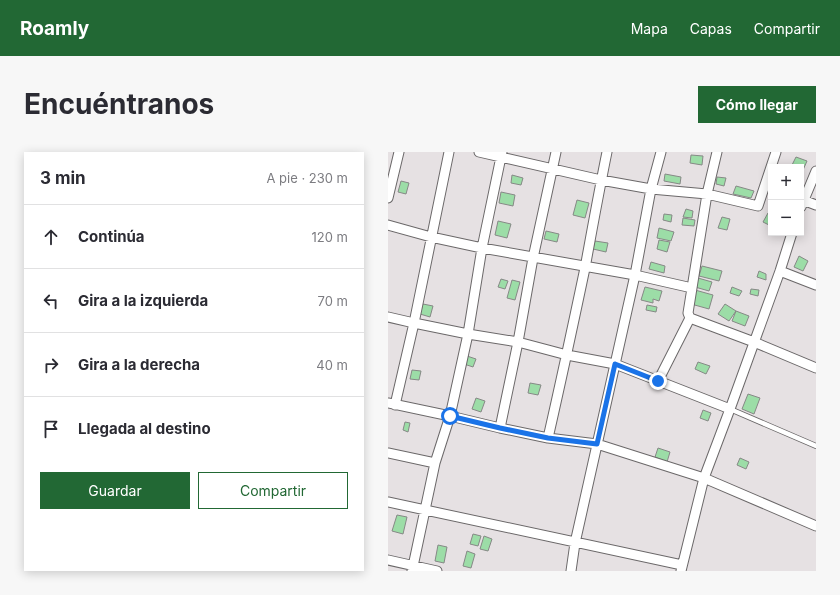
<!DOCTYPE html>
<html lang="es">
<meta charset="utf-8">
<style>
:root{--surface:#fff;--page:#f7f7f7;--text:#2b2b33;--muted:#7c7c81;--line:#e1e1e2;--accent:#226834}
body{margin:0;font-family:Inter,sans-serif;background:var(--page);color:var(--text)}
.controls{position:absolute;right:12px;top:12px;display:grid;overflow:hidden;border-radius:0px;box-shadow:0 2px 10px #0003}
.controls button{width:36px;height:36px;display:grid;place-items:center;padding:0;border:0;border-bottom:1px solid var(--line);background:var(--surface);color:var(--text);font:20px sans-serif}
.stop{position:absolute;width:12px;height:12px;margin:-9px;border:3px solid #1a73e8;border-radius:50%;background:#fff}
.stop.end{background:#1a73e8;border-color:#fff;box-shadow:0 1px 4px #0008}
.list{margin:0;padding:0;list-style:none}
h2{display:flex;justify-content:space-between;align-items:center;height:52px;margin:0;padding:0 16px;font-size:17px}
h2 small{font-size:13px;font-weight:400;color:var(--muted)}
.list li{display:grid;grid-template-columns:26px 1fr auto;gap:12px;align-items:center;box-sizing:border-box;height:64px;padding:0 16px;border-top:1px solid var(--line)}
.list b{display:block;font-size:15px;white-space:nowrap}
.list em{font-size:13px;font-style:normal;color:var(--muted)}
.actions{display:flex;gap:8px;padding:12px 16px}
.actions a{flex:1;padding:9px 0;border:1px solid var(--accent);border-radius:0px;text-align:center;font-size:14px;color:var(--accent)}
.actions .main{background:var(--accent);color:#fff}
.icon{flex:none;width:22px;height:22px;fill:none;stroke:currentColor;stroke-width:2;stroke-linecap:round;stroke-linejoin:round}
.map{position:relative;flex:none;width:428px;height:419px;overflow:hidden;border-radius:0px}
header{display:flex;align-items:center;gap:24px;box-sizing:border-box;height:56px;padding:0 20px;background:var(--accent);color:#fff}
header strong{font-size:19px}
nav{display:flex;gap:22px;margin-inline-start:auto;font-size:14px}
.intro{display:flex;align-items:center;justify-content:space-between;box-sizing:border-box;height:96px;padding:0 24px}
h1{margin:0;font-size:28px}
.button{padding:10px 18px;border-radius:0px;background:var(--accent);color:#fff;font-size:14px;font-weight:700}
main{display:flex;gap:24px;padding:0 24px}
aside{flex:1;background:var(--surface);border-radius:0px;box-shadow:0 2px 10px #0003}
.map>svg:first-child{display:block}
</style>
<header>
<strong>Roamly</strong>
<nav><a>Mapa</a><a>Capas</a><a>Compartir</a></nav>
</header>
<div class="intro"><h1>Encuéntranos</h1><a class="button">Cómo llegar</a></div>
<main>
<aside>
<h2>3 min<small>A pie · 230 m</small></h2>
<ul class="list">
<li><svg class="icon" aria-label="ahead" viewBox="0 0 24 24"><path d="M12 20V5M6 11l6-6 6 6"/></svg><div><b>Continúa</b></div><em>120 m</em></li>
<li><svg class="icon" aria-label="left" viewBox="0 0 24 24"><path d="M17 20v-9H6M10 6l-5 5 5 5"/></svg><div><b>Gira a la izquierda</b></div><em>70 m</em></li>
<li><svg class="icon" aria-label="right" viewBox="0 0 24 24"><path d="M7 20v-9h11M14 6l5 5-5 5"/></svg><div><b>Gira a la derecha</b></div><em>40 m</em></li>
<li><svg class="icon" aria-label="arrive" viewBox="0 0 24 24"><path d="M6 21V4h12l-3 4 3 4H6"/></svg><div><b>Llegada al destino</b></div></li>
</ul>
<div class="actions"><a class="main">Guardar</a><a>Compartir</a></div>
</aside>
<div class="map">
<svg width="428" height="419" viewBox="0 0 428 419">
<rect width="100%" height="100%" fill="#e6e1e3"/>
<path fill="#9cdda7" stroke="#868986" d="M303,3L315,4L314,13L302,11Z
M408,5L419,9L415,18L413,17V15H408L404,13Z
M277,22L293,25L292,32L276,29Z
M124,23L135,26L133,33L123,31Z
M329,25L338,26L336,34L328,32Z
M13,29L21,31L18,42L10,40Z
M348,34L366,39L363,46L345,42Z
M113,40L127,43L125,54L111,51Z
M189,48L201,51L197,66L185,63Z
M298,57L305,59L304,66L295,65Z
M380,61L383,63V74L375,70Z
M276,62L284,63L283,70L275,68Z
M334,65L342,67L339,78L330,76Z
M295,66L307,68L306,74L294,73Z
M110,69L123,72L119,86L107,83Z
M271,76L286,80L283,89L269,86Z
M158,79L171,82L169,90L156,87Z
M271,88L282,90L279,100L269,97Z
M207,89L220,91L218,100L205,97Z
M411,104L420,109L415,119L406,115Z
M263,110L277,114L276,121L261,117Z
M314,114L334,119L331,129L311,124Z
M371,119L378,122V128L369,125Z
M310,126L324,130L321,139L307,135Z
M113,127L120,129L117,137L110,135Z
M124,128L132,130L127,148L119,146Z
M257,135L274,139L271,149L265,147V151L253,148Z
M344,135L354,139L351,144L342,141Z
M363,137L371,138L370,144L362,142Z
M307,138L325,143L321,157L303,152Z
M35,152L45,154L42,165L32,162Z
M337,152L348,159L341,169L330,162Z
M259,153L269,155L268,160L258,158Z
M348,159L361,164L357,174L344,169Z
M79,204L88,207L85,215L76,212Z
M310,210L322,214L318,222L307,217Z
M24,218L33,219L31,228L22,227Z
M142,231L153,233L150,243L140,241Z
M360,242L372,246L366,262L354,257Z
M88,246L97,249L93,260L84,257Z
M315,258L323,261L320,269L312,266Z
M17,270L22,271L20,280L15,278Z
M270,296L282,300L279,310L267,305Z
M352,306L361,310L358,317L349,313Z
M9,363L19,365L15,382L4,379Z
M85,382L93,384L90,394L82,392Z
M96,384L104,387L100,399L92,397Z
M50,393L59,395L56,411L47,409Z
M79,399L87,402L83,416L75,414Z"/>
<g fill="none" stroke-linecap="round" stroke-linejoin="round">
<g stroke="#6b6869" stroke-width="6">
<path id="service" d="M342,257L428,294"/>
</g>
<g stroke="#6b6869" stroke-width="11">
<path id="minor" d="M91,0L213,28L263,37L319,42L370,54L388,0
M329,0L319,42L300,161L302,166L366,190L428,216
M0,46L11,0
M415,48L428,53
M413,55L428,19
M0,73L43,85L94,96L247,123L304,136
M392,119L428,133
M0,165L26,171L80,182L130,190L179,203L227,212L342,257
M270,229L302,166
M0,251L62,264L112,276L160,286L209,292L316,326L428,374
M7,253L26,171L61,0
M112,276L130,190L145,106L168,0
M160,286C173,229 185,173 197,116C204,78 211,39 219,0
M0,301L47,311
M0,350L294,413
M0,408L49,419
M24,419L47,311L62,264L80,182L94,96L114,0
M183,419L187,391L247,123L263,37L273,0
M293,419L316,326L342,257L392,119L404,81"/>
</g>
<use href="#service" stroke="#fff" stroke-width="4.5"/>
<use href="#minor" stroke="#fff" stroke-width="9"/>
</g>
<g fill="none" stroke-linecap="round" stroke-linejoin="round">
<path stroke="#1a73e8" stroke-width="5" d="M62,264L112,276L160,286L209,292L227,212L270,229"/>
</g>
</svg>
<div class="controls">
<button>+</button>
<button>−</button>
</div>
<div class="stop" style="left:62px;top:264px"></div>
<div class="stop end" style="left:270px;top:229px"></div>
</div>
</main>
